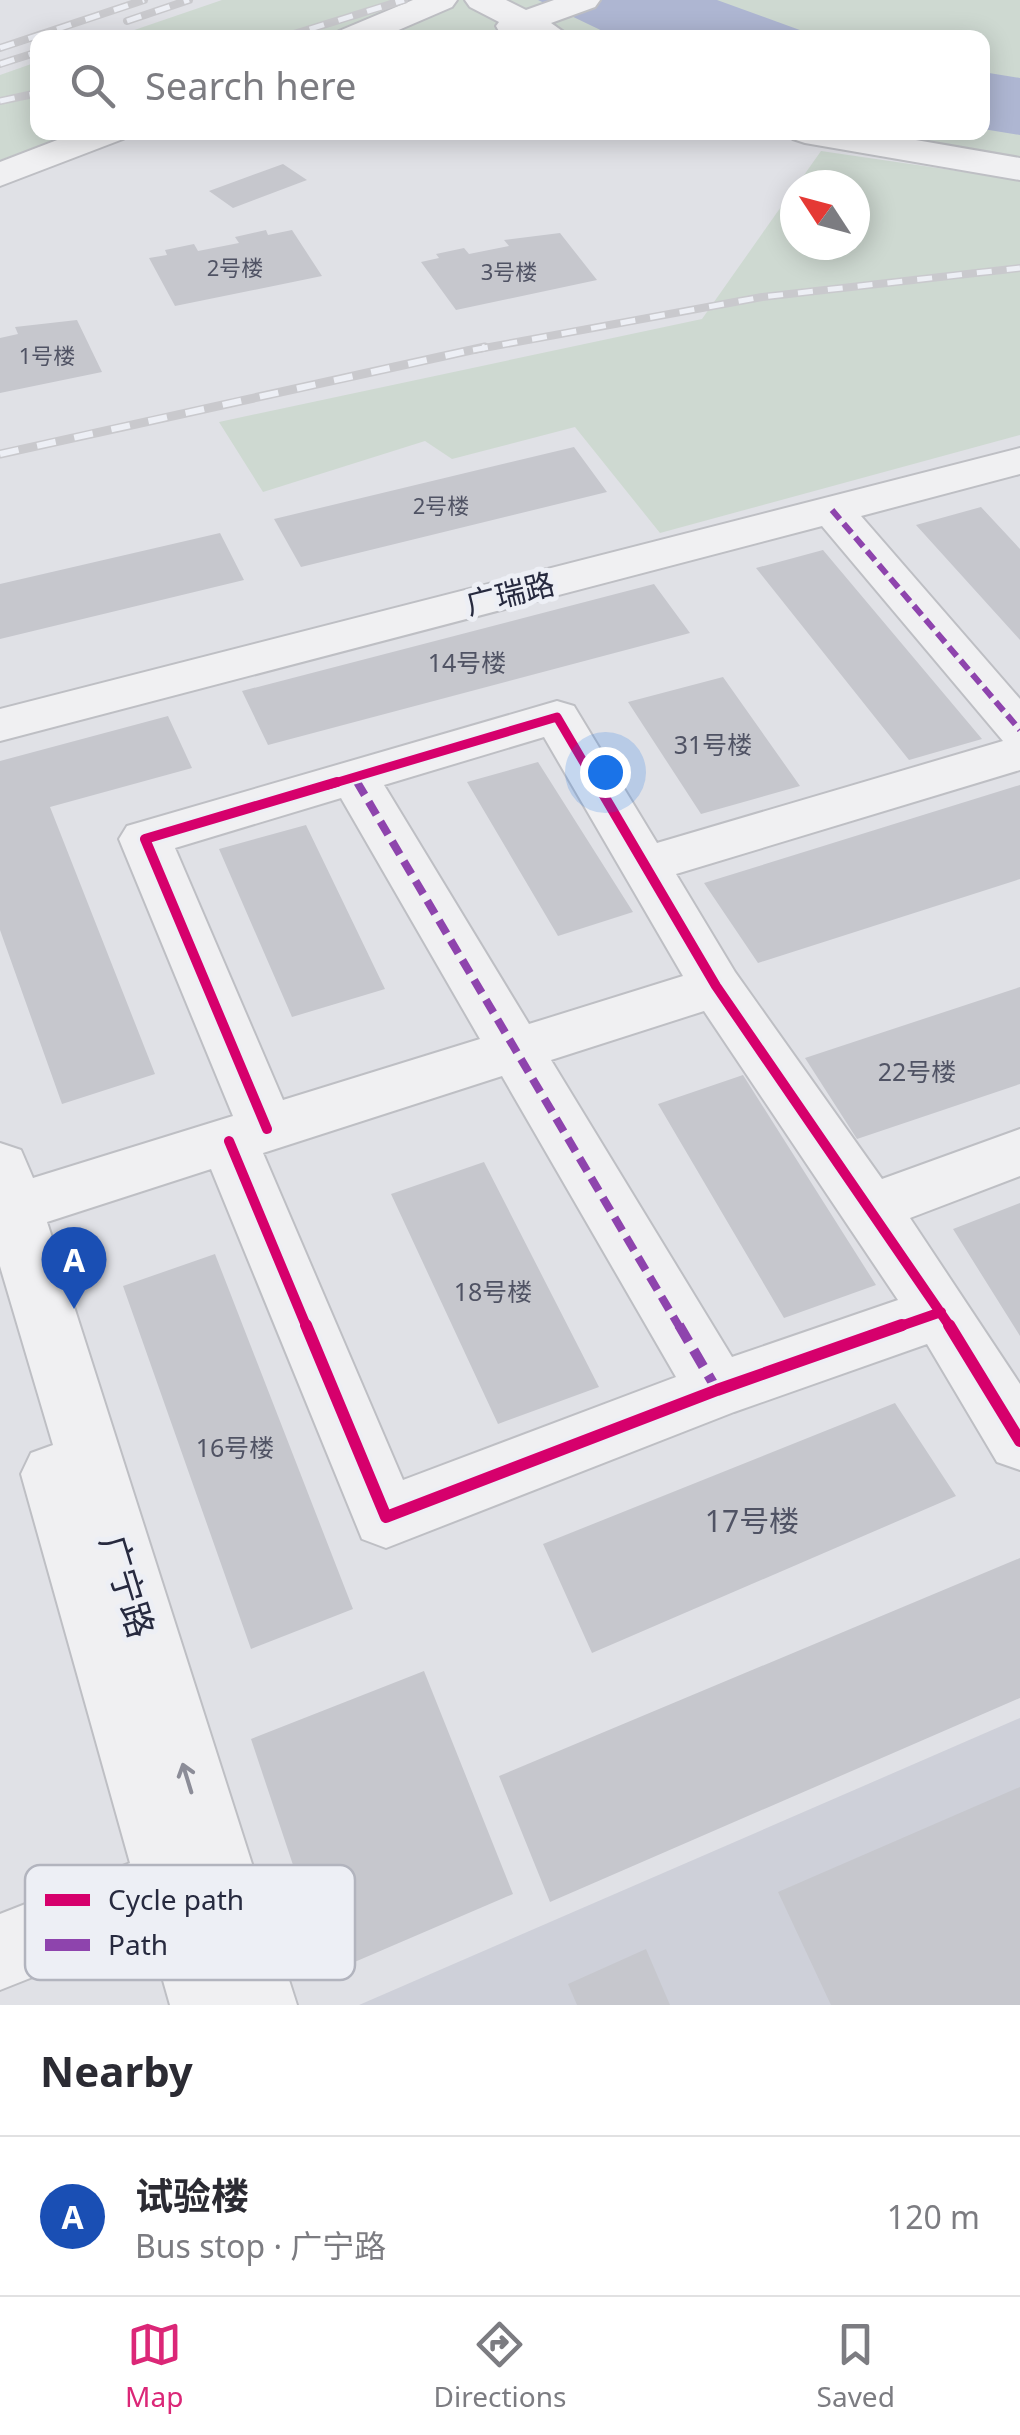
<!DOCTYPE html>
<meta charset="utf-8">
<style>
:root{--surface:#fff;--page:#f7f7f7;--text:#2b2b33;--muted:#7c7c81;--line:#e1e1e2;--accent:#db2777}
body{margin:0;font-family:"Noto Sans","Noto Sans SC",sans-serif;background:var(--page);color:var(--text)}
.compass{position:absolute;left:780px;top:170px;width:90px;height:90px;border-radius:50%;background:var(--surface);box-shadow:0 5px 25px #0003;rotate:306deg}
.you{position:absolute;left:605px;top:772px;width:35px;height:35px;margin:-25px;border:8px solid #fff;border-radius:50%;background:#1a73e8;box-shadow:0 0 0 15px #1a73e833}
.badge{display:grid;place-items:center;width:65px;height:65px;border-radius:50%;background:var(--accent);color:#fff;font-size:32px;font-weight:700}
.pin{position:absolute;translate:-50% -82px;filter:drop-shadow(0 2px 5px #0008)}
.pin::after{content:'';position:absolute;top:52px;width:35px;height:30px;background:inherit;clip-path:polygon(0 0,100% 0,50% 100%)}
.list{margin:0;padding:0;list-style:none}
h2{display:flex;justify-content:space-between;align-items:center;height:130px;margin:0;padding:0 40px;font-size:42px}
h2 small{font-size:32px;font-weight:400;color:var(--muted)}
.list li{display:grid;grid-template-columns:65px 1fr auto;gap:30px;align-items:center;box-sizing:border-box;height:160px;padding:0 40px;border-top:2px solid var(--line)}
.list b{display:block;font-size:38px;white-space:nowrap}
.list p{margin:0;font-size:32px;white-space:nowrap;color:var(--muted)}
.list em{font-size:32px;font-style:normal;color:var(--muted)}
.icon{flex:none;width:55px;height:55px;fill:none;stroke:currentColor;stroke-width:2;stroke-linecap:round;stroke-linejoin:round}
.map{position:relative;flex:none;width:1020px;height:2005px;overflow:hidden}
.search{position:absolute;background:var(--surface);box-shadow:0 5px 25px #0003;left:30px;right:30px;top:30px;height:110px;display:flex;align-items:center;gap:25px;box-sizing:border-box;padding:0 35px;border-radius:20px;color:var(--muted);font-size:38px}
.sheet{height:290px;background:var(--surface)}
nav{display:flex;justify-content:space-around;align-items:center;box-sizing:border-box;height:140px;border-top:2px solid var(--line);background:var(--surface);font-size:28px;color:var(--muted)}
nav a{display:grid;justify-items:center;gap:5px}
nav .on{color:var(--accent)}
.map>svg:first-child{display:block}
</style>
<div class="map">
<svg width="1020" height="2005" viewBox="0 0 1020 2005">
<rect width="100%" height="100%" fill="#e0e1e6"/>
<path fill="#ced0d9" d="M1020,1718V2005H359Z"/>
<path fill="#ced9d1" d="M222,0H405L391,11L322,37L111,38Z
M444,0H1020V160L864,133L982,132V38H358Z
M37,62L38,132L73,133L0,160V75Z
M821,151L1020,180V435L660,533L575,427L452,459L425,441L263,492L219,422L702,319L795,187V245H855V185H797Z"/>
<path fill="#aeb6d2" d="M538,0H717L819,37H615Z
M983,72L1020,78V135L983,129Z"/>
<path fill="#c6c7cd" d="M283,164L307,180L233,208L209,191Z
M266,230L268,235L292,230L322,276L175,306L149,258L167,255L165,250L194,244L198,251L239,243L235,237Z
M560,233L597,280L456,310L421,262L439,258L436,254L464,248L469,254L509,246L504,240Z
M77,320L102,372L0,393V338L18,334L15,327Z
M574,447L607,492L301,567L274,519Z
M981,507L1020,549V640L916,525Z
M220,533L244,580L0,639V584Z
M823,550L982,739L909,760L756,568Z
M654,584L690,633L268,745L242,691Z
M723,677L800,786L701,814L628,702Z
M168,716L192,768L50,807L155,1074L62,1104L0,930V761Z
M538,762L633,912L558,936L467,782Z
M1020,785V879L758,963L704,883Z
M306,825L385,989L292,1017L219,849Z
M1020,987V1084L857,1139L805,1058Z
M743,1075L876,1285L784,1318L658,1104Z
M484,1162L599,1387L498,1424L391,1194Z
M1020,1203V1336L953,1229Z
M215,1254L353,1609L251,1649L123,1286Z
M895,1403L956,1496L592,1653L543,1544Z
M1020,1558V1698L550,1902L499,1776Z
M424,1671L513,1894L329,1973L251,1739Z
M1020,1787V2005H831L778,1892Z
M646,1949L670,2005H577L568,1984Z"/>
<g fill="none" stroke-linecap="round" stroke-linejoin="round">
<g stroke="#bebfc4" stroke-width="4">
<path id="minor" d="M413,0H457L452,7L380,38H335L339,31Z
M465,0H506L526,10L554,0H600L595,7L551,23L572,38L500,33L496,26L499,22L470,7Z
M78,132H128L123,139L0,186V162Z
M788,132H870L1020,158V180L805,143L793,139Z
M1020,448V474L861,516L1020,699V770L676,874L735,972L882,1179L1020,1129V1176L910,1218L1020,1384V1470L997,1462L927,1344L734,1412L386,1548L362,1539L211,1169L47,1222L297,2005H170L149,1931L0,1990V1914L130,1863L21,1474L31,1453L53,1445L0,1266V1143L21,1150L33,1178L233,1116L119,839L127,826L557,701L574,706L657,843L1003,741L822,526L0,741V709ZM544,737L683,976L529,1024L384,785ZM341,798L480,1039L283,1100L175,848ZM704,1011L898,1300L732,1357L551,1060ZM502,1076L676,1377L403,1480L263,1153Z"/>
</g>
<use href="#minor" fill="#f0f0f2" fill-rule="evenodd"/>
<g stroke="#c9c9cd" stroke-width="8">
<path id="rail-far1" d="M127,21L189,0
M281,38L404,0
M0,48L144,0
M0,64L38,52
M0,101L38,93
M473,350L762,297L1020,268"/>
</g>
<g stroke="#c9c9cd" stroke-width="9">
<path id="rail" d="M0,454L485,347"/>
</g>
<use href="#rail-far1" stroke="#edeff5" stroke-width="5" stroke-dasharray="15" stroke-linecap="butt"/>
<use href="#rail" stroke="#edeff5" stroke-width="6" stroke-dasharray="19" stroke-linecap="butt"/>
<path stroke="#8e44ad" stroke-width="6" stroke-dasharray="12 6" stroke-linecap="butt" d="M832,510L1020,730
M354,777L359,785"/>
<path stroke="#8e44ad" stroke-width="8" stroke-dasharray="15 8" stroke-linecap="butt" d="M357,782L680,1328"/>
<path stroke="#8e44ad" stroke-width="10" stroke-dasharray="19 10" stroke-linecap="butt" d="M679,1325L717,1390"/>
<g stroke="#edeff5" stroke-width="14">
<path id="cycleway-far2" d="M328,785L557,717L597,785"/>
</g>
<g stroke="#edeff5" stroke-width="16">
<path id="cycleway-far1" d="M596,782L716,986L951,1328
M267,1129L145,839L337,782
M229,1141L307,1328
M895,1328L941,1312"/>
</g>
<g stroke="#edeff5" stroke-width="19">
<path id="cycleway" d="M306,1325L386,1517L717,1390L902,1325
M949,1325L1020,1441"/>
</g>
<use href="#cycleway-far2" stroke="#d6006c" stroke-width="9"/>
<use href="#cycleway-far1" stroke="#d6006c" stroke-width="10"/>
<use href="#cycleway" stroke="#d6006c" stroke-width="12"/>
</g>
<defs><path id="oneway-shaft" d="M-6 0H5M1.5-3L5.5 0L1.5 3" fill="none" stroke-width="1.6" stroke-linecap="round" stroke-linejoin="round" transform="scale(2.5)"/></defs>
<use stroke="#8c8d98" href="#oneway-shaft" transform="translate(187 1778) rotate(-107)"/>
<g text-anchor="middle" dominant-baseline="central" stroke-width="10" stroke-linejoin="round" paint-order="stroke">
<g font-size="22" fill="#505364">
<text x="235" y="267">2号楼</text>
<text x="509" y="271">3号楼</text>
<text x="47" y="355">1号楼</text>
<text x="441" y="505">2号楼</text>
</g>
<g font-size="25" fill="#505364">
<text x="467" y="662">14号楼</text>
<text x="713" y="744">31号楼</text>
<text x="917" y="1071">22号楼</text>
<text x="493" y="1291">18号楼</text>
<text x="235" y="1447">16号楼</text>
</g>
<g font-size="30" fill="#272a3f" stroke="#edeff5">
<text transform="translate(510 593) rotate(-14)">广瑞路</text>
</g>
<g font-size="30" fill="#505364">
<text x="752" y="1520">17号楼</text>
</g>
<g font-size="35" fill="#272a3f" stroke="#edeff5">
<text transform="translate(128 1586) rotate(73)">广宁路</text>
</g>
</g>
<rect x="25" y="1865" width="330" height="115" rx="15" fill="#edeff5" stroke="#b2b4be" stroke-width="2.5"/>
<rect x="45" y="1894" width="45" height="12" fill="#d6006c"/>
<rect x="45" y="1939" width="45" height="12" fill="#8e44ad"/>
<g font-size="28" fill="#272a3f">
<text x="108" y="1910">Cycle path</text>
<text x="108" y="1955">Path</text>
</g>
</svg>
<svg class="compass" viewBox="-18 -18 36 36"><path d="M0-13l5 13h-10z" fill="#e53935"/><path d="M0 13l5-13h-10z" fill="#7c7c81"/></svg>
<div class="you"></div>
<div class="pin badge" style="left:74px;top:1309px;background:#1a4fb4">A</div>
<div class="search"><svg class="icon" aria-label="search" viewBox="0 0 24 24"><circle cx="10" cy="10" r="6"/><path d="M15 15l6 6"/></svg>Search here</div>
</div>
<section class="sheet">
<h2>Nearby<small></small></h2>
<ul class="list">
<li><span class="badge" style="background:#1a4fb4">A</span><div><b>试验楼</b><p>Bus stop · 广宁路</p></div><em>120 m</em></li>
</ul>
</section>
<nav>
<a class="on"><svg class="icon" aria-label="map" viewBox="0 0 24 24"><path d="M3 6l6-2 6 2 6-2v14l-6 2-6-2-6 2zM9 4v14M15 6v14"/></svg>Map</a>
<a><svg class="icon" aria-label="directions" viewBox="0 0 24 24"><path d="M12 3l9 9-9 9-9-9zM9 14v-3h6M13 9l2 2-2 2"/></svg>Directions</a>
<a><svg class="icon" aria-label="saved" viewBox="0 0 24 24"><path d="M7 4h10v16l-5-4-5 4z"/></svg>Saved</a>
</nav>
